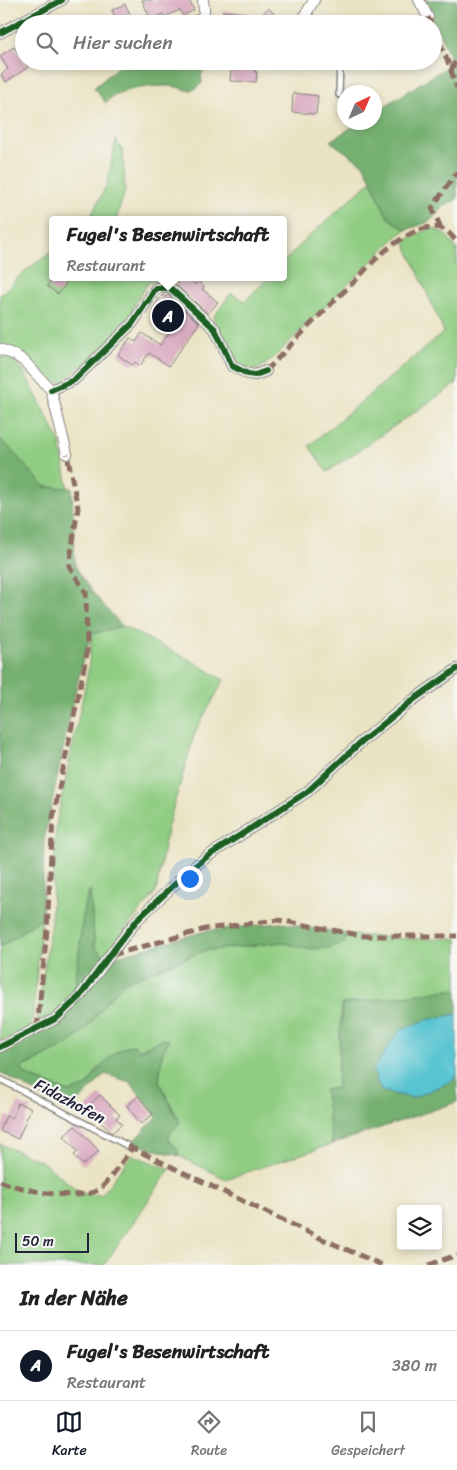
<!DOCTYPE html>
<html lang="de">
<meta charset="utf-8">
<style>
:root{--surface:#fff;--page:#f2f2f2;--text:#222;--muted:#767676;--line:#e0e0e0;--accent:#111827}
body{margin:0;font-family:Sriracha,sans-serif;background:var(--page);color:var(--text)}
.controls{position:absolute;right:15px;bottom:15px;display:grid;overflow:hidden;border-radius:5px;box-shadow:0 2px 8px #0003}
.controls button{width:45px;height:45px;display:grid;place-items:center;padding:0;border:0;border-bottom:1px solid var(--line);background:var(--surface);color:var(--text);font:25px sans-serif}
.compass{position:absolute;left:337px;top:85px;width:45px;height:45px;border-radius:50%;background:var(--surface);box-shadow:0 2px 8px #0003;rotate:44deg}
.scale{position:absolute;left:15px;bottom:12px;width:74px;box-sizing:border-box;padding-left:5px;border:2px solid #22223b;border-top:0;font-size:14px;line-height:18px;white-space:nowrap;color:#22223b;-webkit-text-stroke:4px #f6f6f2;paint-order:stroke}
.you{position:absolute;left:189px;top:878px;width:18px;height:18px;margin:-12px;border:4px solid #fff;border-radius:50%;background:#1a73e8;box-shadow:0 0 0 8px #1a73e833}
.badge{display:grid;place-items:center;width:32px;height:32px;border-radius:50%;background:var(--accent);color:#fff;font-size:16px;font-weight:700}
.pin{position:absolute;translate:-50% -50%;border:2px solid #fff;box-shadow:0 1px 5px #0006}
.popup{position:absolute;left:49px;top:216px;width:238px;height:65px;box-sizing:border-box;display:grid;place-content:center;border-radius:5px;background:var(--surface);filter:drop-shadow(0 1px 4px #0005);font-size:16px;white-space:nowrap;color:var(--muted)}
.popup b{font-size:19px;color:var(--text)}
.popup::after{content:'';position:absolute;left:50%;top:100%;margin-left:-10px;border:10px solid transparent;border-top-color:var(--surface)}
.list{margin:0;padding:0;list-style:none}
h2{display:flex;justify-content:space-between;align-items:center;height:65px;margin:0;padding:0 20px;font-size:21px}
h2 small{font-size:16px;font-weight:400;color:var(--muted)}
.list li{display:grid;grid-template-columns:32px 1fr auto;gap:15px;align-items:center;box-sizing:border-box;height:70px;padding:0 20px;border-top:1px solid var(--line)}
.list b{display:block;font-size:19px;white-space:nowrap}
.list p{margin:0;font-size:16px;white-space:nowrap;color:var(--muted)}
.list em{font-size:16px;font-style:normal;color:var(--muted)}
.icon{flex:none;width:28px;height:28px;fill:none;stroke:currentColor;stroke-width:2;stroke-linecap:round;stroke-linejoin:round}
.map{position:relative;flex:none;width:457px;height:1265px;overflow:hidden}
.search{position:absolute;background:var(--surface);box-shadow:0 2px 8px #0003;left:15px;right:15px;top:15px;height:55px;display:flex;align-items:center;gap:12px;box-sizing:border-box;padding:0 18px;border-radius:28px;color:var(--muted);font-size:19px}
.sheet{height:135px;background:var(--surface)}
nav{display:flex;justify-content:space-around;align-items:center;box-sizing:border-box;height:70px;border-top:1px solid var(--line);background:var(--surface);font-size:14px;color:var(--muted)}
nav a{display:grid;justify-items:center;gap:2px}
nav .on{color:var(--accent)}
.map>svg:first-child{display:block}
</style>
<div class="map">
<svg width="457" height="1265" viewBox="0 0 457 1265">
<rect width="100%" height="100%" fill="#f6f6f2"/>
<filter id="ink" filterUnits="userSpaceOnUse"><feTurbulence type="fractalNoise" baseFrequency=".02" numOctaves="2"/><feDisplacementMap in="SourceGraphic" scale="10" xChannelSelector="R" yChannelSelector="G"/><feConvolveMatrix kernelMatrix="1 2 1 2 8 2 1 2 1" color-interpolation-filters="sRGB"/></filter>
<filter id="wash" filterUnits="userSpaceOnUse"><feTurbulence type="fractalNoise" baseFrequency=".0096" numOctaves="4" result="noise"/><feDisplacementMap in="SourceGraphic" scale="20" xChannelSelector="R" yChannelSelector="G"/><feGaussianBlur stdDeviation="1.12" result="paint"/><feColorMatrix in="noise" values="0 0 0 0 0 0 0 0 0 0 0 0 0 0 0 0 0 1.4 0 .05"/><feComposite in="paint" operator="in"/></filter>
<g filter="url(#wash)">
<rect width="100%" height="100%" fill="#eae3c3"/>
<path fill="#90cd82" stroke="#59785e" d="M116,139L123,152L125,190L116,220H89L107,184Z
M371,181L388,218L406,230L397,236L272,359C261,368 255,373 241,367L213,318L231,293L245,301L269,277H283V263L307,238Z
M432,228C445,232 450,239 457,250V383L327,472L309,446L444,332L404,240Z
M53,251V277H160L158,282H149L133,307L132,324L62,382L46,381L26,356L0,345V295L24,272Z
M0,356L17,363L24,372L60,442L68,488L45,487L0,438Z
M122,626L192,661L224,680L195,732L167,829L156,892L104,955L95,948L89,891C78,922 82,955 75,986C71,1004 54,1018 37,1021L51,921L56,825L88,672L92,634Z
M42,918L33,1016L29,1030L0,1041V947Z
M347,934L408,939H457V989L342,1004L337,1088L325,1090L332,1144L226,1179L179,1156L177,1149L169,1140L170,1133L179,1120L159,1082L162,1054L168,1040L163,1039L99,1067L87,1086L69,1092L26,1075L21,1068L39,1060L86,1029L107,1001L125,982L203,951L282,942L307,949L343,943Z
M0,1144L41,1161L81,1193L101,1195L132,1155L170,1169L104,1265H0Z"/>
<path fill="#74b070" stroke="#4b6956" d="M424,0H457V199L445,206L429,222L406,230L388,218L364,165L330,141L359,123L374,122L375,112L453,63Z
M119,61H209L210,65L201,74L202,83C189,97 183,86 169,86C152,86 116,88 106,103L94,88L121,64Z
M0,438L45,487L72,488L75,566L92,592L122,626L92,634L84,655L74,697L44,840L42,918L0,947Z
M90,890L95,948L104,955L114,957L206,931L269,924L281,923L347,934L344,943L328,948L307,949L282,942L203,951L125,982L107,1001L86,1029L69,1044L21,1068L26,1075L69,1092L87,1086C98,1070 113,1047 134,1045L139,1051L163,1039L169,1040L162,1054L159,1082L180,1123L170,1133L169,1140L177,1149L179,1156L131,1143L157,1117L130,1082L105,1074L69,1112L0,1072V1052L59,1018L75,988L84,907Z
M457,989V1014L426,1020L452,1081L457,1075V1102L332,1144L325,1090L337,1088L342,1004Z"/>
<path fill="#58c4d1" stroke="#3d7386" d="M457,1014V1075L452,1081L413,1098L381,1091L373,1070L399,1031L426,1020Z"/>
<g id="blocks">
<path fill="#d7a5bc" d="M142,0H189L194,10L183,16L180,10L164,17L163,14L151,20Z
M125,4L135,24H118L112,10Z
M268,8L278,17V24H266L259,18Z
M222,11L246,13L244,24H213L225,15Z
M14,47L28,67L6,82L1,75L8,69L0,56Z
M243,61H259L254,72H257L256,82L230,81L231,69L239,70Z
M293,93L318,96L316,114L292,112Z
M54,277H57L66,284L58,294L47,286Z
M183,277H186L195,285L198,281L204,287L202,289L218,302L208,314L176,285Z
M162,295L166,297L168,295L199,323L169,366L149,353L140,366L135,362L132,365L118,355L130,338L136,342L142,333L160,345L173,328L162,320L163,318L152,310Z
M100,1095L120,1115L116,1118L122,1124L112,1133L86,1108Z
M138,1096L153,1114L141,1124L127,1106Z
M18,1103L31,1108L18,1139L0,1131L6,1116L12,1118Z
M75,1126L99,1151L83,1165L74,1155L78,1152L64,1136Z"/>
</g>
</g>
<g filter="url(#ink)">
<use href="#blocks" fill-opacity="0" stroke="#86827f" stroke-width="1"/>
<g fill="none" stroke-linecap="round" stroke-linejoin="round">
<g stroke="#86827f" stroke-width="8">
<path id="lane" d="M308,13L315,24
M339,95L340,61
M0,1079L128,1146"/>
</g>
<g stroke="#86827f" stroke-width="12">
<path id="street" d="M419,0L428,17
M190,24C206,17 205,16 203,0
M300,24L314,0
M0,33L62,0
M0,349L15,355L24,361L51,390L67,454
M51,390L74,380L132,324L156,288H170L215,329L232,366L248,374L255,375L266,371
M0,1047L57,1018L80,996L116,947L137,920L190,870L208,856L307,792L360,743L413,700L457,669"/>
</g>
<use href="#lane" stroke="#fff" stroke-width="5"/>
<use href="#street" stroke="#fff" stroke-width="10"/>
<path stroke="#8d6e63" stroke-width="5" stroke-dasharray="10 5" stroke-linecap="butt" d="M428,17L431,24
M433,28L448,62L457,88
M451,71L457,57
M441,228L432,208L457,172
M266,371C295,340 324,310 355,281C368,267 381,252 397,242C407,235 420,228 432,227C444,227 451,233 457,243
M112,955L206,929L278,920L364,936H457
M37,1029L47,930L53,818L87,653L86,593L69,566L78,508L67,454
M128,1146L320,1238L382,1265
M0,1181C19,1190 84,1203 101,1188C112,1178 123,1160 132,1148
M428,1265L457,1255"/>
<g stroke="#f6f6f2" stroke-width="9">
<path id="cycleway" d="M0,33L62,0
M51,390L74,380L132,324L156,288H170L215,329L232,366L248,374L255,375L266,371
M0,1047L57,1018L80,996L116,947L137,920L190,870L208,856L307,792L360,743L413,700L457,669"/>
</g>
<use href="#cycleway" stroke="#1b5e20" stroke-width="6"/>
</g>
</g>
<g text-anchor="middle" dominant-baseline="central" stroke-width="4.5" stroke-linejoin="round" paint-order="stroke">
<g font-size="16" fill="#22223b" stroke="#f6f6f2">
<text transform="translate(70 1101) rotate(28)">Fidazhofen</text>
</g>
</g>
</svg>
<div class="controls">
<button><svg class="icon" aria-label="layers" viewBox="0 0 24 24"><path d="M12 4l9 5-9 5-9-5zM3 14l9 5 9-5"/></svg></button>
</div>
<svg class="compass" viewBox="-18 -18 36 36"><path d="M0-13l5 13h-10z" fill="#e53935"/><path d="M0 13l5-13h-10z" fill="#767676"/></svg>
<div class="scale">50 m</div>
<div class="you"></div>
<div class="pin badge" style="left:168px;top:316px">A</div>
<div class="popup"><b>Fugel's Besenwirtschaft</b>Restaurant</div>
<div class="search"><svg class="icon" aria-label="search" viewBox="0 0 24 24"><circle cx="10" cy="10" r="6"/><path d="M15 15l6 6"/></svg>Hier suchen</div>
</div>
<section class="sheet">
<h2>In der Nähe<small></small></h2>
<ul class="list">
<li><span class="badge">A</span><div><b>Fugel's Besenwirtschaft</b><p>Restaurant</p></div><em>380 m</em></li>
</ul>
</section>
<nav>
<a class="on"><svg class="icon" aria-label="map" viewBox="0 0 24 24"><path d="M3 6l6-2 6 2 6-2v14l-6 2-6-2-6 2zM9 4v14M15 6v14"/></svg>Karte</a>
<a><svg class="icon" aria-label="directions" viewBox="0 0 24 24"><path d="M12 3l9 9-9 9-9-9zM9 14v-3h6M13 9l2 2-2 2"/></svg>Route</a>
<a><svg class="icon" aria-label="saved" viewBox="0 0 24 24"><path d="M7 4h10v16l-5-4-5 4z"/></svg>Gespeichert</a>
</nav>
